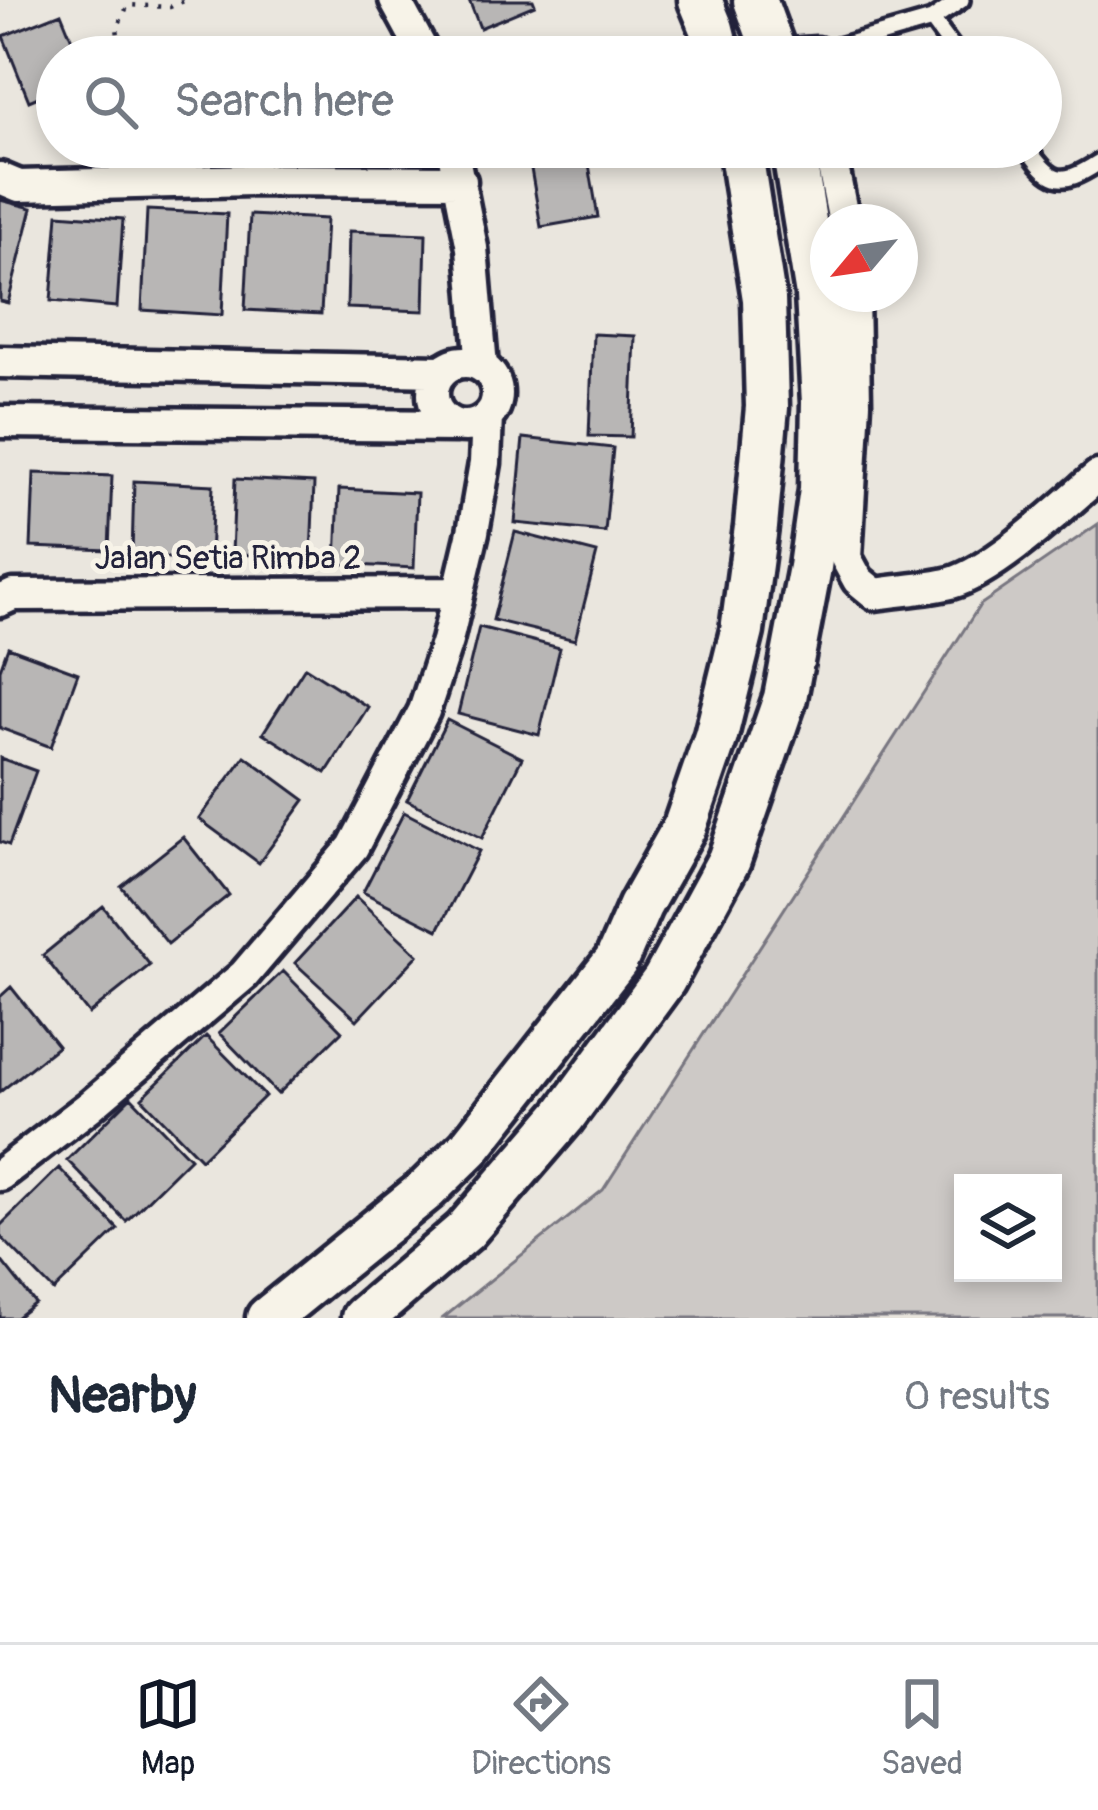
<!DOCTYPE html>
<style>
:root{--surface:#fff;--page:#f6f6f7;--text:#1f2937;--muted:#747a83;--line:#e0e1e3;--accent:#111827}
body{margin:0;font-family:Pangolin,sans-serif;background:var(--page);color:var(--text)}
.controls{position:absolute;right:36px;bottom:36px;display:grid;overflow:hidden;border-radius:0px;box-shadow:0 6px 18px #0003}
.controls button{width:108px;height:108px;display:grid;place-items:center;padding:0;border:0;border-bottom:3px solid var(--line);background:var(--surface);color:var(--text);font:60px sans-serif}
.compass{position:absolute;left:810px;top:204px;width:108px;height:108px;border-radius:50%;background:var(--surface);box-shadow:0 6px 18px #0003;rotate:241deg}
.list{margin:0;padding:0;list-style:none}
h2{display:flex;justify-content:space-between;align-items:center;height:156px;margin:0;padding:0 48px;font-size:51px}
h2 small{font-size:39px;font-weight:400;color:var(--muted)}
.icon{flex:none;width:66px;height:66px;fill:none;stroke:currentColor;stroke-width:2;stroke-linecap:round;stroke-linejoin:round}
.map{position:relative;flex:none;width:1098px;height:1318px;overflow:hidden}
.search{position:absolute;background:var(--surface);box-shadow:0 6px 18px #0003;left:36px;right:36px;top:36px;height:132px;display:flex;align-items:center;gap:30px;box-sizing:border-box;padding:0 42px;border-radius:66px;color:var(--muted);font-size:45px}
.sheet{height:324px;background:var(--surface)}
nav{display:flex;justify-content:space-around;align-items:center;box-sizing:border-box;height:168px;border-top:3px solid var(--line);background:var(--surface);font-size:33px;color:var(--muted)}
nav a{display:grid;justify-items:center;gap:6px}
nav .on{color:var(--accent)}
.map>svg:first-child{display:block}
</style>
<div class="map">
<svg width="1098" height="1318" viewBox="0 0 1098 1318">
<rect width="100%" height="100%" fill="#eae6de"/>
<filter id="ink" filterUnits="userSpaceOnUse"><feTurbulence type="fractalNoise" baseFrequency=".00833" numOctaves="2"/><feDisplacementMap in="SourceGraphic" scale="24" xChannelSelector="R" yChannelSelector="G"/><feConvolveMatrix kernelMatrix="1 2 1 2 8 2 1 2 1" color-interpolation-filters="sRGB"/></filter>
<g filter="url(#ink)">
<path fill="#cdc9c6" stroke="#787680" stroke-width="3" fill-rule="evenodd" d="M1098,524V1318H443L603,1190L980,605ZM963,1183H1053V1273H963Z"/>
<path fill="#b8b6b5" stroke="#22223b" stroke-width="3" d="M469,0H533L535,5L480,28Z
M61,13L79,57H57V89L29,101L3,36Z
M179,44L264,49V57H178Z
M556,44L559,57H509Z
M277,46H361V57H277Z
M587,153L598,217L541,227L530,163Z
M0,200L32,208L8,303L0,301Z
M147,210L227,214L222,315L142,310Z
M58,214L123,219L117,307L51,301Z
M250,215L326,219L321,314L245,310Z
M349,231L426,234L424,311L347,308Z
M593,334L635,336L631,437L589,436Z
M523,438L613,448L605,532L515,523Z
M34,473L112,476L109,550L31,547Z
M235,479L314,483L311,557L232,554Z
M134,481L213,485L210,560L132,556Z
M339,489L417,493L414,568L336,564Z
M515,532L597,553L575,640L493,620Z
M479,627L560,648L539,735L458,714Z
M8,647L78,673L51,747L0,728V669Z
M305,667L368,707L326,773L263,733Z
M447,720L522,758L482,838L407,800Z
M245,756L305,800L259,863L199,819Z
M0,758L36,771L9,845L0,842Z
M404,812L479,851L438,930L363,892Z
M183,837L229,895L168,944L121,886Z
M356,897L418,955L357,1020L295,963Z
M103,906L150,965L89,1014L43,955Z
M283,971L342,1031L278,1094L219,1033Z
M11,987L58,1046L0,1092V997Z
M206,1036L265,1096L201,1159L142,1098Z
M131,1097L190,1158L126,1221L67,1160Z
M59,1168L118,1229L54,1291L0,1236V1226Z
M0,1259L35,1303L16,1318H0Z"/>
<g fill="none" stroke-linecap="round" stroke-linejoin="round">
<g stroke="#22223b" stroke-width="24">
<path id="lane" d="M932,20L959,57
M817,53L932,20L961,0
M1026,147C1052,182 1059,188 1098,163"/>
</g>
<g stroke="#22223b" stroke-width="39">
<path id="street" d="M395,0L426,57
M775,56L817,53V57
M452,147L472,248L482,367
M829,147L844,222
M0,178L19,186L251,180L461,181
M853,294L855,403L846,558L858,580L875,594C900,590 926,589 951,583C994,571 1063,506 1098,476
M433 394a32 32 0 1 1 64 0a32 32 0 1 1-64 0Z
M0,362L441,371
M0,422L456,426
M0,601L13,595L458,593
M0,1175L90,1106L244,975L353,847L424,711L447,641L473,532L485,463L487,417"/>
</g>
<g stroke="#22223b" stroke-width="51">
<path id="secondary" d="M700,0L712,29L719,57
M755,0L776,57
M268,1318L427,1189L469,1148L616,961L640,906L685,826L716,736L742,631L756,527L767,407L764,299L740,147
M363,1318L465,1231L564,1116L664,980L729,860L785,698L810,567L821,490L823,403L817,295L793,147"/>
</g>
<path stroke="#22223b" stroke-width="4.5" stroke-dasharray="3 9" stroke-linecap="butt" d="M121,57L117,28L128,5L170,7L186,0"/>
<use href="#lane" stroke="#f7f3e8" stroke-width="15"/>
<use href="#street" stroke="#f7f3e8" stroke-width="30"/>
<use href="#secondary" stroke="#f7f3e8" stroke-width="42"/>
</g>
</g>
<g text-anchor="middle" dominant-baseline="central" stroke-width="10" stroke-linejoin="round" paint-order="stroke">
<g font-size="33" fill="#22223b" stroke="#f7f3e8">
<text x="228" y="558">Jalan Setia Rimba 2</text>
</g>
</g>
</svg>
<div class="controls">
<button><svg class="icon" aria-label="layers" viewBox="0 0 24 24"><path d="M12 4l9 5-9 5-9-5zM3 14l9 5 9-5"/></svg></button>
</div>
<svg class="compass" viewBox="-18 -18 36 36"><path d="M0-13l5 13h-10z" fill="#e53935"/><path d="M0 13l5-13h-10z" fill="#747a83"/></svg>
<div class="search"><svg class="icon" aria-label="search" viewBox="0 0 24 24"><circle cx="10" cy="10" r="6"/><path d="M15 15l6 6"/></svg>Search here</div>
</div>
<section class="sheet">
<h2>Nearby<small>0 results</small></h2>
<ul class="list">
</ul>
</section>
<nav>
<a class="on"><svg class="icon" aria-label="map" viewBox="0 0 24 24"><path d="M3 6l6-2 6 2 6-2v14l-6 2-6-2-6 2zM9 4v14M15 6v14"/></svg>Map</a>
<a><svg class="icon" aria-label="directions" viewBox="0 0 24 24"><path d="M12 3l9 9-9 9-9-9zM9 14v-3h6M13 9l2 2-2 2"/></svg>Directions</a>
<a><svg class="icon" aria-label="saved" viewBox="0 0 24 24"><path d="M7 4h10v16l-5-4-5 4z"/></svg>Saved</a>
</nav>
